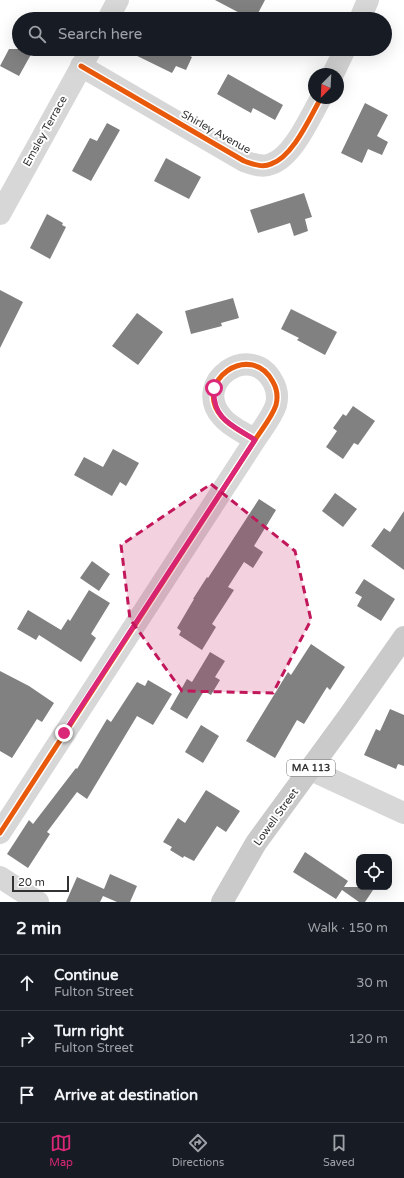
<!DOCTYPE html>
<meta charset="utf-8">
<style>
:root{--surface:#171b24;--page:#20242c;--text:#f1f3f6;--muted:#9ea1a6;--line:#363941;--accent:#db2777}
body{margin:0;font-family:"Varela Round",sans-serif;background:var(--page);color:var(--text)}
.controls{position:absolute;right:12px;bottom:12px;display:grid;overflow:hidden;border-radius:8px;box-shadow:0 4px 16px #0002}
.controls button{width:36px;height:36px;display:grid;place-items:center;padding:0;border:0;border-bottom:1px solid var(--line);background:var(--surface);color:var(--text);font:20px sans-serif}
.compass{position:absolute;left:308px;top:68px;width:36px;height:36px;border-radius:50%;background:var(--surface);box-shadow:0 4px 16px #0002;rotate:204deg}
.scale{position:absolute;left:12px;bottom:10px;width:57px;box-sizing:border-box;padding-left:4px;border:2px solid #333;border-top:0;font-size:11px;line-height:14px;white-space:nowrap;color:#333;-webkit-text-stroke:3px #fff;paint-order:stroke}
.stop{position:absolute;width:12px;height:12px;margin:-9px;border:3px solid #db2777;border-radius:50%;background:#fff}
.stop.end{background:#db2777;border-color:#fff;box-shadow:0 1px 4px #0008}
.list{margin:0;padding:0;list-style:none}
h2{display:flex;justify-content:space-between;align-items:center;height:52px;margin:0;padding:0 16px;font-size:17px}
h2 small{font-size:13px;font-weight:400;color:var(--muted)}
.list li{display:grid;grid-template-columns:26px 1fr auto;gap:12px;align-items:center;box-sizing:border-box;height:56px;padding:0 16px;border-top:1px solid var(--line)}
.list b{display:block;font-size:15px;white-space:nowrap}
.list p{margin:0;font-size:13px;white-space:nowrap;color:var(--muted)}
.list em{font-size:13px;font-style:normal;color:var(--muted)}
.icon{flex:none;width:22px;height:22px;fill:none;stroke:currentColor;stroke-width:2;stroke-linecap:round;stroke-linejoin:round}
.map{position:relative;flex:none;width:404px;height:902px;overflow:hidden}
.search{position:absolute;background:var(--surface);box-shadow:0 4px 16px #0002;left:12px;right:12px;top:12px;height:44px;display:flex;align-items:center;gap:10px;box-sizing:border-box;padding:0 14px;border-radius:22px;color:var(--muted);font-size:15px}
.sheet{height:220px;background:var(--surface)}
nav{display:flex;justify-content:space-around;align-items:center;box-sizing:border-box;height:56px;border-top:1px solid var(--line);background:var(--surface);font-size:11px;color:var(--muted)}
nav a{display:grid;justify-items:center;gap:2px}
nav .on{color:var(--accent)}
.map>svg:first-child{display:block}
</style>
<div class="map">
<svg width="404" height="902" viewBox="0 0 404 902">
<rect width="100%" height="100%" fill="#fff"/>
<path fill="#818181" d="M215,0H265L255,19H251Z
M9,49H34L19,76L0,66Z
M123,49H184L182,52L192,57L186,70L176,66L172,73Z
M228,74L283,105L275,120L253,108L251,113L217,94Z
M365,103L388,115L377,136L388,142L382,155L368,149L362,163L341,153Z
M107,123L120,130L91,181L72,171L90,138L97,141Z
M166,158L201,177L189,199L154,181Z
M304,193L312,217L305,219L308,231L294,236L290,223L258,233L250,210Z
M47,214L63,223L62,225L66,227L50,259L30,248Z
M0,290L23,302L0,348Z
M233,298L239,318L221,323L222,326L191,334L185,311Z
M291,309L337,332L325,355L297,340L299,338L281,329Z
M137,313L163,332L138,365L112,346Z
M353,406L375,421L358,445L354,443L343,459L326,447L337,431L333,428L343,414L346,416Z
M113,449L139,463L126,486L120,482L112,496L74,475L84,457L103,467Z
M335,493L357,509L343,527L322,511Z
M259,499L276,510L254,546L263,552L253,568L244,562L228,587L234,590L212,624L216,627L202,650L179,635L181,631L177,628L194,599H193L207,577L208,578Z
M404,511V570L371,546L384,528L390,532Z
M92,561L110,574L99,591L80,578Z
M364,579L395,599L381,621L357,606L362,597L355,593Z
M89,590L110,603L91,634L96,638L81,662L39,635L36,640L17,629L28,610L61,630L68,619L70,621Z
M311,644L345,667L330,690L327,687L304,724L297,720L275,758L246,741L288,672L291,675Z
M210,652L225,661L215,677L220,680L211,695L204,691L187,719L170,709L187,679L192,682Z
M0,671L29,686L54,703L42,722L37,719L12,758L0,751Z
M148,680L172,694L153,725L137,716L87,799L77,792L47,832L50,834L28,868L7,854L29,820L33,824L76,768L77,769L107,719L111,722L137,682L145,686Z
M390,709L404,715V766L398,764L396,769L364,755L376,729L380,731Z
M201,725L219,736L203,763L185,752Z
M206,790L240,811L226,832L217,826L194,861L184,856L183,858L170,850L172,847L163,842L178,818L185,823Z
M305,852L348,881L344,887H375L365,902H359L342,890L336,899L293,872Z
M110,874L137,886L130,902H117L103,896L100,902H66L77,877L104,889Z"/>
<g fill="none" stroke-linecap="round" stroke-linejoin="round">
<path stroke="#d7d7d7" stroke-width="22" d="M108,19L118,0
M360,19L368,0
M81,66L244,161C253,164 262,168 271,164C293,157 310,117 321,98
M333,74L345,49
M0,214L91,49
M311,770L404,813
M0,833L255,440C262,429 272,417 276,405C278,397 277,389 273,382C251,340 191,382 222,417C230,427 245,433 255,440
M0,877L38,902"/>
<path stroke="#cacaca" stroke-width="22" d="M222,902L256,843L348,717L404,637"/>
<g stroke="#fff" stroke-width="8">
<path id="cycleway" d="M81,66L244,161C253,164 262,168 271,164C293,157 310,117 321,98
M0,833L255,440C262,429 272,417 276,405C278,397 277,389 273,382C251,340 191,382 222,417C230,427 245,433 255,440"/>
</g>
<use href="#cycleway" stroke="#e8590c" stroke-width="5"/>
</g>
<g fill="none" stroke-linecap="round" stroke-linejoin="round">
<path stroke="#db2777" stroke-width="5" d="M64,733L255,440C232,425 212,419 214,388"/>
</g>
<path fill="#c2185b" fill-opacity="0.2" stroke="#c2185b" stroke-width="3" stroke-dasharray="8 5" stroke-linejoin="round" d="M211,484L295,551L311,620L273,693L182,691L130,619L121,545Z"/>
<g text-anchor="middle" dominant-baseline="central" stroke-width="4" stroke-linejoin="round" paint-order="stroke">
<rect fill="#fff" stroke="#707070" stroke-width="1" x="287" y="760" width="48" height="16" rx="3"/>
<g font-size="10" font-weight="bold" fill="#333">
<text x="311" y="768">MA 113</text>
</g>
<g font-size="11" fill="#333" stroke="#fff">
<text transform="translate(45 131) rotate(-61)">Emsley Terrace</text>
<text transform="translate(216 132) rotate(29)">Shirley Avenue</text>
<text transform="translate(276 817) rotate(-54)">Lowell Street</text>
</g>
</g>
</svg>
<div class="controls">
<button><svg class="icon" aria-label="locate" viewBox="0 0 24 24"><circle cx="12" cy="12" r="6"/><path d="M12 2v4M12 18v4M2 12h4M18 12h4"/></svg></button>
</div>
<svg class="compass" viewBox="-18 -18 36 36"><path d="M0-13l5 13h-10z" fill="#e53935"/><path d="M0 13l5-13h-10z" fill="#9ea1a6"/></svg>
<div class="scale">20 m</div>
<div class="stop" style="left:214px;top:388px"></div>
<div class="stop end" style="left:64px;top:733px"></div>
<div class="search"><svg class="icon" aria-label="search" viewBox="0 0 24 24"><circle cx="10" cy="10" r="6"/><path d="M15 15l6 6"/></svg>Search here</div>
</div>
<section class="sheet">
<h2>2 min<small>Walk · 150 m</small></h2>
<ul class="list">
<li><svg class="icon" aria-label="ahead" viewBox="0 0 24 24"><path d="M12 20V5M6 11l6-6 6 6"/></svg><div><b>Continue</b><p>Fulton Street</p></div><em>30 m</em></li>
<li><svg class="icon" aria-label="right" viewBox="0 0 24 24"><path d="M7 20v-9h11M14 6l5 5-5 5"/></svg><div><b>Turn right</b><p>Fulton Street</p></div><em>120 m</em></li>
<li><svg class="icon" aria-label="arrive" viewBox="0 0 24 24"><path d="M6 21V4h12l-3 4 3 4H6"/></svg><div><b>Arrive at destination</b></div></li>
</ul>
</section>
<nav>
<a class="on"><svg class="icon" aria-label="map" viewBox="0 0 24 24"><path d="M3 6l6-2 6 2 6-2v14l-6 2-6-2-6 2zM9 4v14M15 6v14"/></svg>Map</a>
<a><svg class="icon" aria-label="directions" viewBox="0 0 24 24"><path d="M12 3l9 9-9 9-9-9zM9 14v-3h6M13 9l2 2-2 2"/></svg>Directions</a>
<a><svg class="icon" aria-label="saved" viewBox="0 0 24 24"><path d="M7 4h10v16l-5-4-5 4z"/></svg>Saved</a>
</nav>
